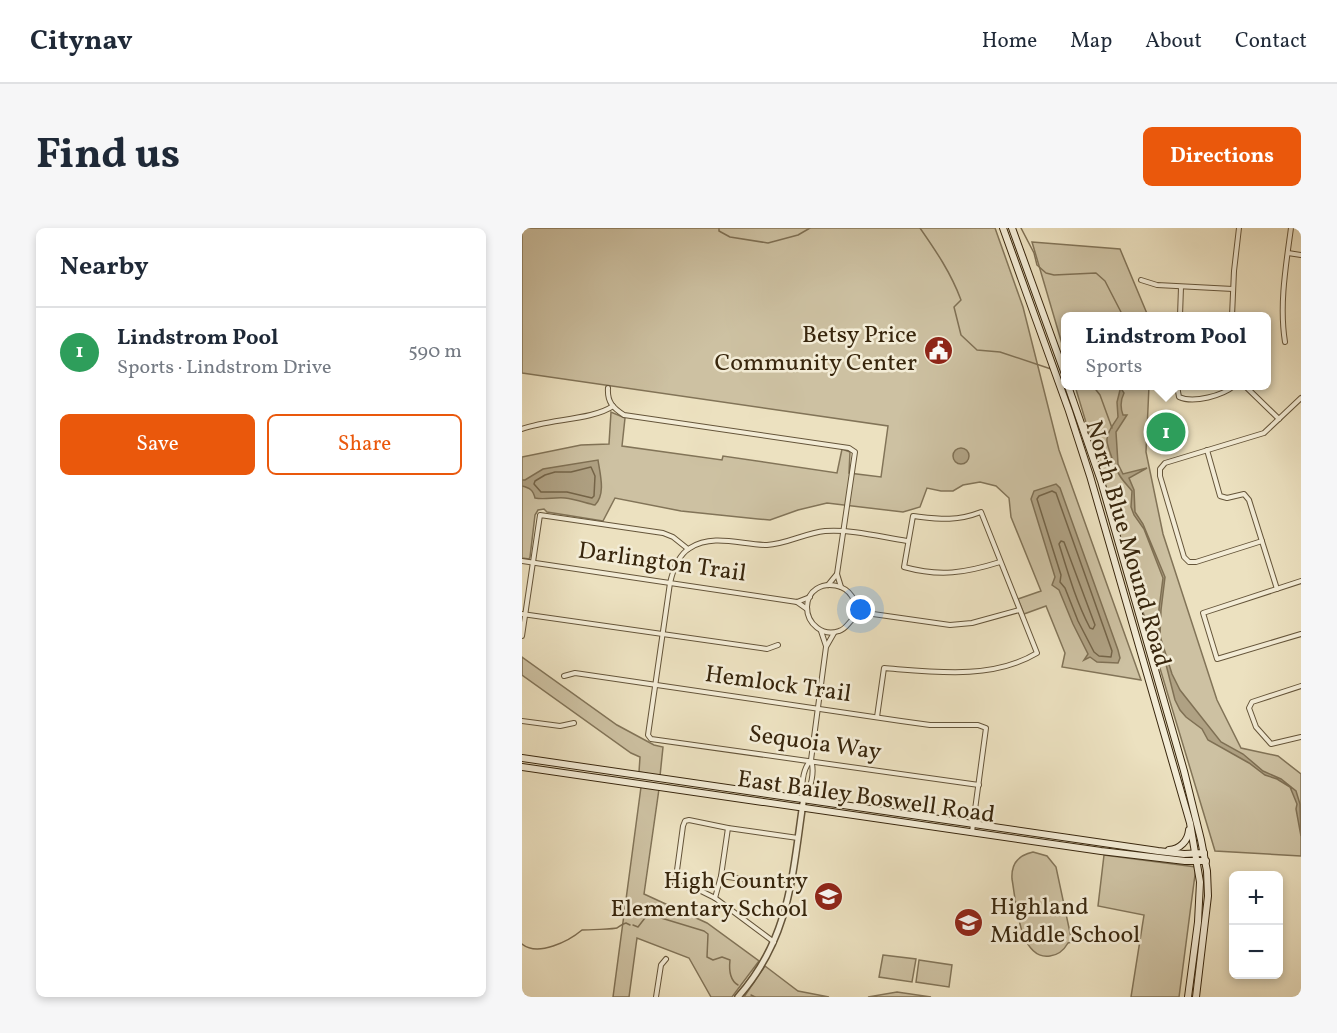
<!DOCTYPE html>
<html lang="en">
<head>
<meta charset="utf-8">
<style>
	body { margin:0; font-family:Vollkorn,serif; background:#f6f6f7; color:#1f2937 }
	.controls { position:absolute; right:18px; bottom:18px; display:grid; overflow:hidden; border-radius:9px; box-shadow:0 3px 9px #0003 }
	.controls button { width:54px; height:54px; display:grid; place-items:center; padding:0; border:0; border-bottom:2px solid #e0e1e3; background:#fff; color:#1f2937; font:30px sans-serif }
	.you { position:absolute; left:339px; top:382px; width:21px; height:21px; margin:-15px; border:4px solid #fff; border-radius:50%; background:#1a73e8; box-shadow:0 0 0 9px #1a73e833 }
	.badge { display:grid; place-items:center; width:39px; height:39px; border-radius:50%; background:#ea580c; color:#fff; font-size:20px; font-weight:700 }
	.pin { position:absolute; translate:-50% -50%; border:3px solid #fff; box-shadow:0 2px 6px #0006 }
	.popup { position:absolute; left:539px; top:84px; width:210px; height:78px; box-sizing:border-box; display:grid; place-content:center; border-radius:9px; background:#fff; filter:drop-shadow(0 2px 4px #0005); font-size:20px; white-space:nowrap; color:#747a83 }
	.popup b { font-size:22px; color:#1f2937 }
	.popup::after { content:''; position:absolute; left:50%; top:100%; margin-left:-12px; border:12px solid transparent; border-top-color:#fff }
	.list { margin:0; padding:0; list-style:none }
	h2 { display:flex; justify-content:space-between; align-items:center; height:78px; margin:0; padding:0 24px; font-size:26px }
	h2 small { font-size:20px; font-weight:400; color:#747a83 }
	.list li { display:grid; grid-template-columns:39px 1fr auto; gap:18px; align-items:center; box-sizing:border-box; height:90px; padding:0 24px; border-top:2px solid #e0e1e3 }
	.list b { display:block; font-size:22px; white-space:nowrap }
	.list p { margin:0; font-size:20px; white-space:nowrap; color:#747a83 }
	.list em { font-size:20px; font-style:normal; color:#747a83 }
	.actions { display:flex; gap:12px; padding:18px 24px }
	.actions a { flex:1; padding:14px 0; border:2px solid #ea580c; border-radius:9px; text-align:center; font-size:21px; color:#ea580c }
	.actions .main { background:#ea580c; color:#fff }
	.map { position:relative; flex:none; width:779px; height:769px; overflow:hidden; border-radius:9px }
	header { display:flex; align-items:center; gap:36px; box-sizing:border-box; height:84px; padding:0 30px; background:#fff; border-bottom:2px solid #e0e1e3 }
	header strong { font-size:28px }
	nav { display:flex; gap:33px; margin-inline-start:auto; font-size:21px }
	.intro { display:flex; align-items:center; justify-content:space-between; box-sizing:border-box; height:144px; padding:0 36px }
	h1 { margin:0; font-size:42px }
	.button { padding:15px 27px; border-radius:9px; background:#ea580c; color:#fff; font-size:21px; font-weight:700 }
	main { display:flex; gap:36px; padding:0 36px }
	aside { flex:1; background:#fff; border-radius:9px; box-shadow:0 3px 9px #0003 }
	.map>svg:first-child { display:block }
</style>
</head>
<body>
<header>
<strong>Citynav</strong>
<nav><a>Home</a><a>Map</a><a>About</a><a>Contact</a></nav>
</header>
<div class="intro"><h1>Find us</h1><a class="button">Directions</a></div>
<main>
<aside>
<h2>Nearby<small></small></h2>
<ul class="list">
<li><span class="badge" style="background:#2e9e5b">1</span><div><b>Lindstrom Pool</b><p>Sports · Lindstrom Drive</p></div><em>590 m</em></li>
</ul>
<div class="actions"><a class="main">Save</a><a>Share</a></div>
</aside>
<div class="map">
<svg width="779" height="769" viewBox="0 0 779 769">
	<rect width="100%" height="100%" fill="#ece1c0"/>
	<filter id="stains"><feTurbulence type="fractalNoise" baseFrequency=".00333" numOctaves="4"/><feColorMatrix values="0 0 0 0 .2 0 0 0 0 .09 0 0 0 0 .02 0 0 0 .5 -.17"/></filter>
	<radialGradient id="worn" r=".72"><stop offset=".6" stop-color="#630" stop-opacity="0"/><stop offset="1" stop-color="#630" stop-opacity=".3"/></radialGradient>
	<g fill="#cdc1a2" stroke="#827458" stroke-width="1.5">
		<path d="M0,0H473L501,79L537,222L619,452L540,439L543,425L524,378L502,386L496,371L519,363L489,289L487,270L474,258L458,254L441,257L431,263H419L405,260L398,279L381,284L305,275L276,282L248,292L236,291L159,283L93,270L81,293L25,284L22,281L16,282L13,287L8,329L7,331L0,330V229L59,217L87,216L89,184L103,190L100,218L200,232L201,228L315,245L320,221L328,224L327,245L359,249L366,198L0,145Z"/>
		<path d="M510,14L598,21L626,88H544L543,126Z"/>
		<path d="M553,158H627L624,224L641,306L695,472L719,520L756,528L779,546V628L693,623Z"/>
		<path d="M0,429L95,497L132,517L141,519L138,548L117,544L118,529L109,525L0,447Z"/>
		<path d="M119,559L137,561L122,666L185,695L237,733L210,769H189L167,730L115,710L107,769H91Z"/>
		<path d="M511,624L525,628L534,639L550,714L546,715C542,722 536,727 528,728C497,733 494,673 490,651C489,636 497,627 511,624Z"/>
		<path d="M582,627L674,639L657,769H609L622,687L576,678Z"/>
		<path d="M361,727L394,731L390,754L357,749Z"/>
		<path d="M397,732L430,737L427,759L394,754Z"/>
		<path d="M243,738L276,763L307,769H222Z"/>
		<path d="M375,764L409,769H346Z"/>
	</g>
	<g fill="#afa183" stroke="#7f7054" stroke-width="1.5">
		<path d="M599,158H602L600,162L602,165C598,173 598,179 601,187H605L594,204L596,236L601,246L625,240L607,250L612,262L613,284L621,296L643,349L639,382L638,408L650,446L658,462L699,514L721,526L741,543L759,551L774,563L778,576L779,608L774,581L775,576L768,559L755,551L743,547L727,535L686,512L680,501L664,489L658,482L653,472L637,409V381L641,350L622,301L612,287L609,279L610,263C606,258 601,253 598,248C594,242 584,216 585,211C586,202 592,196 596,189L595,174Z"/>
		<path d="M650,193L653,204L646,206L648,213L636,215L633,210L634,203L643,198V195Z"/>
		<circle cx="439" cy="228" r="8"/>
		<path d="M76,232C78,246 84,266 73,277C64,275 53,271 43,270C33,269 22,272 13,270C11,262 8,260 0,258V252H3L21,241Z"/>
		<path d="M534,256L538,260L596,422L598,430L596,435L575,434L568,429L562,432L566,426L551,396L537,362L530,357L533,349L509,271L512,263Z"/>
	</g>
	<g fill="none" stroke-linecap="round" stroke-linejoin="round">
		<g stroke="#746448" stroke-width="1.5">
			<path d="M69,239L73,248L72,268L70,270L45,264H19L12,256L13,253L23,247L33,244H49Z"/>
			<path d="M530,263L534,265L590,423L589,429L577,428L572,424L556,393L543,360L538,354L539,347L515,271L517,268Z"/>
			<path d="M539,313L542,314L573,397L571,401L568,400C554,373 546,345 537,316Z"/>
		</g>
		<g stroke="#7f7054" stroke-width="1.5">
			<path d="M197,0V3L208,9L246,15L276,7L288,0"/>
			<path d="M398,0C414,23 429,45 439,72L432,79L439,107L455,122L478,124L529,141"/>
			<path d="M499,0L512,25L515,37L524,45L532,47L574,45L583,53L601,88"/>
			<path d="M571,158L578,167L590,200"/>
			<path d="M111,697L116,699L126,686L182,703L186,706L185,729L191,732L200,729L208,732C207,741 207,752 216,757"/>
			<path d="M0,716C16,729 47,713 60,702C63,702 93,701 95,700C98,698 100,696 104,695L108,697"/>
			<path d="M229,767L233,769"/>
		</g>
		<defs>
			<g id="minor">
				<path d="M766,25L779,27"/>
				<path d="M619,52L635,57L711,61"/>
				<path d="M658,88L659,59"/>
				<path d="M710,88L712,43L717,0"/>
				<path d="M763,114C757,77 764,37 769,0"/>
				<path d="M655,158L657,169C672,176 701,167 712,158"/>
				<path d="M723,158L757,191"/>
				<path d="M86,160C85,174 91,180 102,187L327,220L333,224L315,346L306,357"/>
				<path d="M0,201C26,191 71,192 91,178"/>
				<path d="M685,222L698,268L705,270L722,266L727,272L755,361"/>
				<path d="M385,313C359,309 330,301 303,303C283,305 265,316 245,317C220,317 191,305 168,320C156,327 151,342 148,355L126,507L129,511L457,557"/>
				<path d="M740,313L674,334H667L662,329L638,248V241L643,235L742,205L779,170"/>
				<path d="M0,333L275,374L288,369"/>
				<path d="M315,346L319,359"/>
				<path d="M779,353L681,385L695,431L779,406"/>
				<path d="M275,374L285,381"/>
				<path d="M333,376L344,385L428,397L450,395L497,382"/>
				<path d="M0,386L245,421L256,417"/>
				<path d="M331,391C345,353 286,344 285,379C285,396 301,409 317,403C324,401 326,395 331,391C334,388 340,387 344,385"/>
				<path d="M299,403L304,418"/>
				<path d="M0,408L18,287L141,305L151,309L166,321"/>
				<path d="M42,448L53,445L379,493L408,497H456L464,500L450,604"/>
				<path d="M779,458L730,474L727,480L734,499L749,516L779,509"/>
				<path d="M355,489L362,440C412,444 470,452 515,425L459,284C433,294 417,291 391,288L382,339C418,349 443,345 478,334"/>
				<path d="M0,493L38,498L52,495"/>
				<path d="M282,570C289,561 293,544 289,532L304,419L312,405"/>
				<path d="M282,571C279,559 280,543 288,533"/>
				<path d="M199,648L269,658"/>
				<path d="M193,670L199,648L206,600"/>
				<path d="M252,714L193,670L175,661L153,657L161,598L163,593L167,592L206,600L276,610"/>
				<path d="M134,769L139,737L144,731"/>
			</g>
			<path id="tertiary" d="M216,769C268,710 270,649 281,575"/>
			<g id="secondary">
				<path d="M481,0L547,183L568,248L668,595L678,654L676,694L666,769"/>
				<path d="M490,0L544,149"/>
				<path d="M546,158L579,253L662,543L679,612L685,643L686,668L674,769"/>
				<path d="M0,530L636,623L662,626L682,625"/>
				<path d="M0,539L579,623L663,633H684"/>
				<path d="M647,622C658,621 666,613 667,602"/>
			</g>
		</defs>
		<use href="#minor" stroke="#65553a" stroke-width="6"/>
		<use href="#tertiary" stroke="#65553a" stroke-width="8"/>
		<use href="#secondary" stroke="#38260d" stroke-width="8"/>
		<use href="#minor" stroke="#f3ecd6" stroke-width="4"/>
		<use href="#tertiary" stroke="#f3ecd6" stroke-width="5"/>
		<use href="#secondary" stroke="#f3ecd6" stroke-width="6"/>
	</g>
	<defs>
		<symbol id="civic-disc" viewBox="-11 -11 22 22"><circle r="9.5" fill="#8f2418" stroke="#f3ecd6"/><path d="M-.6-6.5H3V-4.5H.6V-3L4-1V1h2V6H-6V1h2V-1L-.6-3ZM-1.2 2.5V6h2.4V2.5Z" fill="#fff"/></symbol>
		<symbol id="school-disc" viewBox="-11 -11 22 22"><circle r="9.5" fill="#8f2418" stroke="#f3ecd6"/><path d="M0-5L7-2L0 1L-7-2ZM-4 1L0 2.5L4 1V4Q0 6-4 4Z" fill="#fff"/></symbol>
	</defs>
	<g fill-rule="evenodd">
		<use href="#civic-disc" x="400" y="106" width="33" height="33"/>
		<use href="#school-disc" x="290" y="652" width="33" height="33"/>
		<use href="#school-disc" x="430" y="678" width="33" height="33"/>
	</g>
	<g text-anchor="middle" dominant-baseline="central" stroke-width="5" stroke-linejoin="round" paint-order="stroke">
		<g font-size="24" fill="#38260d" stroke="#f3ecd6" text-anchor="end">
			<text x="395" y="108">Betsy Price<tspan x="395" dy="28">Community Center</tspan></text>
			<text x="286" y="654">High Country<tspan x="286" dy="28">Elementary School</tspan></text>
			<text x="468" y="680" text-anchor="start">Highland<tspan x="468" dy="28">Middle School</tspan></text>
		</g>
		<g font-size="24" fill="#38260d" stroke="#f3ecd6">
			<text transform="translate(605 316) rotate(74)">North Blue Mound Road</text>
			<text transform="translate(140 335) rotate(8)">Darlington Trail</text>
			<text transform="translate(256 457) rotate(8)">Hemlock Trail</text>
			<text transform="translate(293 516) rotate(8)">Sequoia Way</text>
			<text transform="translate(344 570) rotate(8)">East Bailey Boswell Road</text>
		</g>
	</g>
	<rect width="100%" height="100%" filter="url(#stains)"/>
	<rect width="100%" height="100%" fill="url(#worn)"/>
</svg>
<div class="controls">
<button>+</button>
<button>−</button>
</div>
<div class="you"></div>
<div class="pin badge" style="left:644px;top:204px;background:#2e9e5b">1</div>
<div class="popup"><b>Lindstrom Pool</b>Sports</div>
</div>
</main>
</body>
</html>
